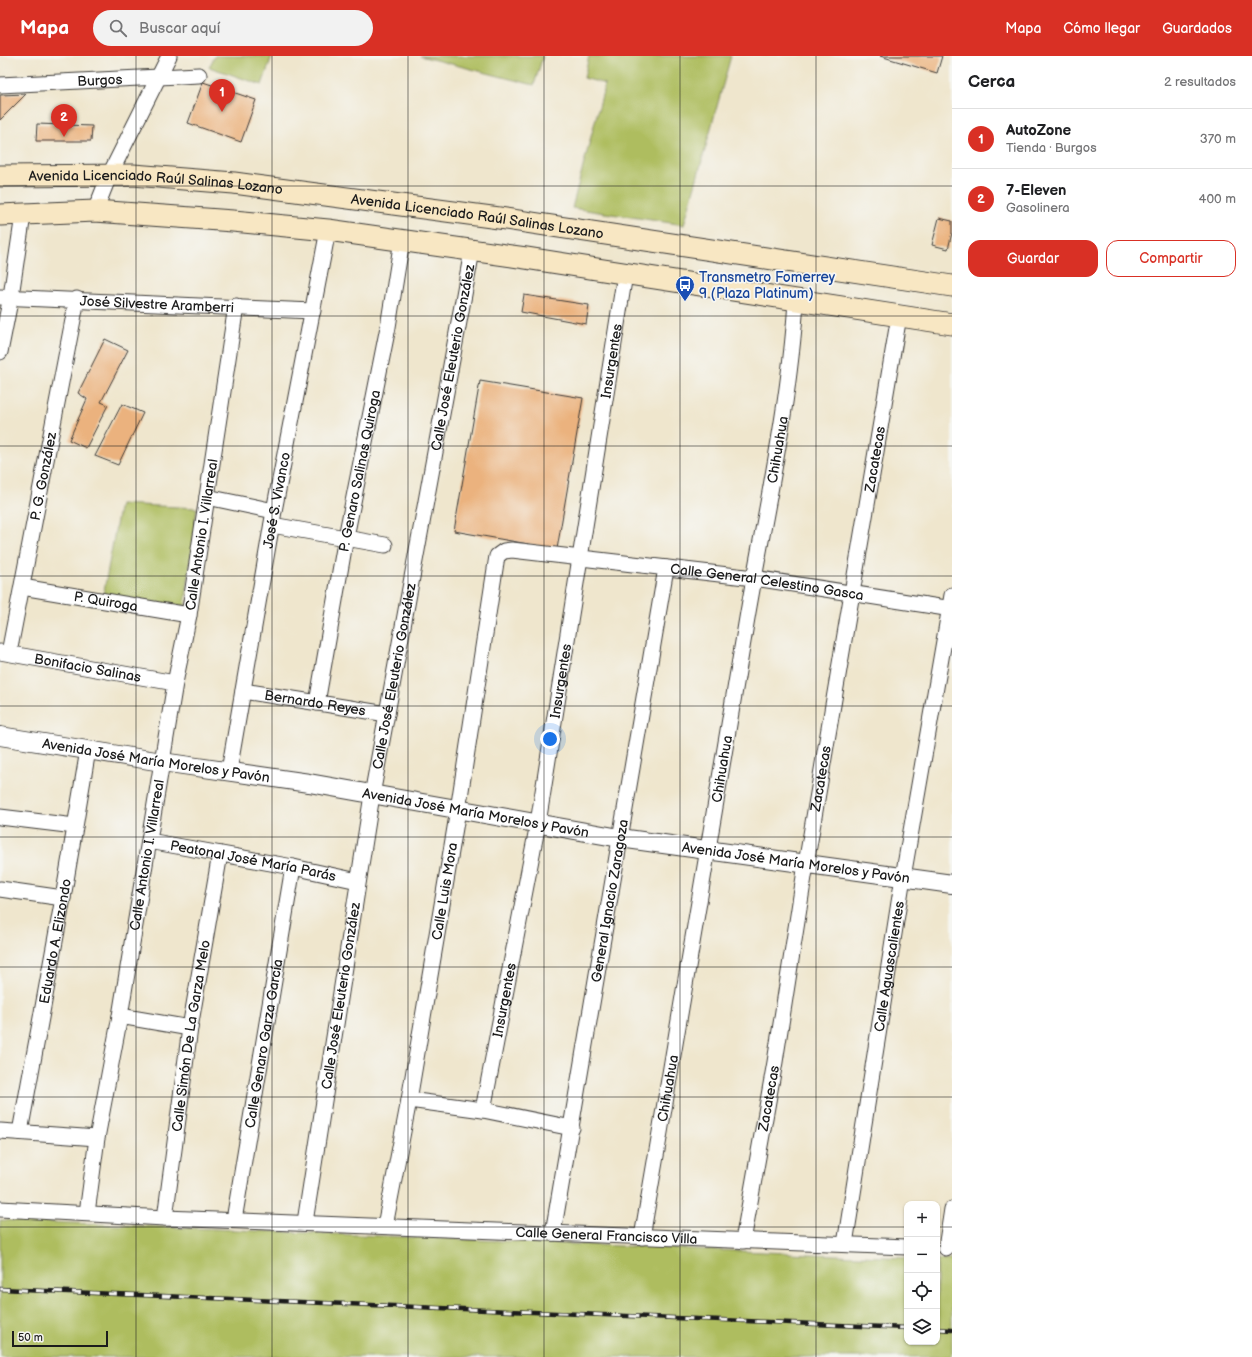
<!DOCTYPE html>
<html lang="es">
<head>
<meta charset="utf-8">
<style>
	body { margin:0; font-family:"Balsamiq Sans",sans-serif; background:#f2f2f2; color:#202124 }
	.controls { position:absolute; right:12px; bottom:12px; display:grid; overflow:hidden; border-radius:8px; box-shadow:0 1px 3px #0004 }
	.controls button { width:36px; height:36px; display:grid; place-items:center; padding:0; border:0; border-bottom:1px solid #e0e0e0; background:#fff; color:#202124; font:20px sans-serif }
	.scale { position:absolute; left:12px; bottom:10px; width:96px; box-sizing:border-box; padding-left:4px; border:2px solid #1c1c1c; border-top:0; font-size:11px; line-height:14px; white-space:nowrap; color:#1c1c1c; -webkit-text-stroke:3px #f6f6f2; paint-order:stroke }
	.you { position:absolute; left:550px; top:683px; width:14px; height:14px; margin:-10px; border:3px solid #fff; border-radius:50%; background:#1a73e8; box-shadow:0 0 0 6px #1a73e833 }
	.badge { display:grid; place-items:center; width:26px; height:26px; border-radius:50%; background:#d93025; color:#fff; font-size:13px; font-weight:700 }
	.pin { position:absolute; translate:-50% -33px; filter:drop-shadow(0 1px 2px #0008) }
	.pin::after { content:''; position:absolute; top:21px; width:14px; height:12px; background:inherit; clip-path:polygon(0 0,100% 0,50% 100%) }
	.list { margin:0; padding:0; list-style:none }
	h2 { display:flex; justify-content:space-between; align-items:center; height:52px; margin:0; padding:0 16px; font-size:17px }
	h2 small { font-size:13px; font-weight:400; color:#757577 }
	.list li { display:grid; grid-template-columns:26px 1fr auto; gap:12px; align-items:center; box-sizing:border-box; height:60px; padding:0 16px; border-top:1px solid #e0e0e0 }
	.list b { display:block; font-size:15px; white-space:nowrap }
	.list p { margin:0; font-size:13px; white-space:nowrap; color:#757577 }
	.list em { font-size:13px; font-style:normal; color:#757577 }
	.actions { display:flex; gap:8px; padding:12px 16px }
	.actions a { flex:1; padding:9px 0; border:1px solid #d93025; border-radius:12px; text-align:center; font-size:14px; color:#d93025 }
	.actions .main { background:#d93025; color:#fff }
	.icon { flex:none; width:22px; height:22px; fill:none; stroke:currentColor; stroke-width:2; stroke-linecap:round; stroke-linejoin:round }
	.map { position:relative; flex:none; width:952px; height:1301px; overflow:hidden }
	header { display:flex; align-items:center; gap:24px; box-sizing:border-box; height:56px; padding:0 20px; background:#d93025; color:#fff }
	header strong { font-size:19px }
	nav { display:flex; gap:22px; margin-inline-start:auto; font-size:14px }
	.search { width:280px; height:36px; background:#f2f2f2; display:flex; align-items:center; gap:10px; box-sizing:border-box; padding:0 14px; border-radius:22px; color:#757577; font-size:15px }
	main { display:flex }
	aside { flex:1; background:#fff }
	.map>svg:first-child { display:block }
</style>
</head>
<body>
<header>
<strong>Mapa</strong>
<div class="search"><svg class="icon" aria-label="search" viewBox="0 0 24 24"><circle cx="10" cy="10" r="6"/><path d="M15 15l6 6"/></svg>Buscar aquí</div>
<nav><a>Mapa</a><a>Cómo llegar</a><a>Guardados</a></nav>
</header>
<main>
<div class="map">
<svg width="952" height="1301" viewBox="0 0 952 1301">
	<rect width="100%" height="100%" fill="#f6f6f2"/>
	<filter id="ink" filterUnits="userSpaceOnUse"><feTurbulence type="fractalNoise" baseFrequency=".025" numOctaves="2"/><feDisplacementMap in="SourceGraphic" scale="8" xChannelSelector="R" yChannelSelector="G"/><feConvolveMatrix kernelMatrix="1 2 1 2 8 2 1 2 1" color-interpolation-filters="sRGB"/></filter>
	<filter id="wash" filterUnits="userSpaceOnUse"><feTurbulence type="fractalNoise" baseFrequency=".012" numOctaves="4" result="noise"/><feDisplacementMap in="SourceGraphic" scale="16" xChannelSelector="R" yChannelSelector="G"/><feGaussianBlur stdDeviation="0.9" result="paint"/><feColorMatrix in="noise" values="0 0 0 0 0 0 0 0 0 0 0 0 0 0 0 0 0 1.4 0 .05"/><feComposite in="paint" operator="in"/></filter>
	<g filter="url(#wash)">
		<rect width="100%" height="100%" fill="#efe6cd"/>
		<g fill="#aebd5f" stroke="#656c3e">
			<path d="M215,0H272L262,29L209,11Z"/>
			<path d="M420,0H543L534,29Z"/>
			<path d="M589,0H731L684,169L572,152L605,28L584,22Z"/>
			<path d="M120,448L197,452L185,550L103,540Z"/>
			<path d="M0,1164L907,1202V1286H937V1204H952V1301H0Z"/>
		</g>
		<g id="blocks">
			<g fill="#ebb27e">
				<path d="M880,0H942L937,17Z"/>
				<path d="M203,26L256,44L241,86L188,67Z"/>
				<path d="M26,38L0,64V39Z"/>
				<path d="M37,68L92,70L91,85H36Z"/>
				<path d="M939,162L952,165V177L948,193L932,189Z"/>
				<path d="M524,239L589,249L586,268L521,256Z"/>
				<path d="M105,283L128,294L101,346L108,349L86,392L69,384L87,343L78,337Z"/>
				<path d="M480,325L583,342L557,493L454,475Z"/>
				<path d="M122,348L143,357L118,409L95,400Z"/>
			</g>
		</g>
	</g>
	<g filter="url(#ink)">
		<use href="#blocks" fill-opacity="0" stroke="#3c3a37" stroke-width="1"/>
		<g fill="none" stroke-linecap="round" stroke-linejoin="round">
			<defs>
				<g id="minor">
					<path id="s1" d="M0,29L199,19"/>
					<path d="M95,155L109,120L169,0"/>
					<path id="s2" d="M0,241L313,255"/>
					<path d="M0,296L11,240L23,159"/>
					<path d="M207,441L274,455"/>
					<path d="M272,469L385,489"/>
					<path id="s3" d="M22,531L189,559"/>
					<path id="s4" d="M0,596L175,627"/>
					<path id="s5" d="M9,597L77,243"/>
					<path id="s6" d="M243,635L387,658"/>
					<path id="s7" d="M317,647L346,481L388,271L402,184"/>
					<path id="s8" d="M229,715L274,455L328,174"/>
					<path d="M0,761L75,770"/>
					<path id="s9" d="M149,785L293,811L358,825"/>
					<path d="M0,833L63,842"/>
					<path d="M120,960L190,972"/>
					<path d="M409,1044L483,1054L572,1072"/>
					<path id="s10" d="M483,1054L538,767L625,218"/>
					<path d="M0,1075L97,1082"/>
					<path id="s11" d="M20,1076L63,842L88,694"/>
					<path id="s12" d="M0,1153L165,1162L907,1191"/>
					<path id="s13" d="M87,1157L97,1082L120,960L175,627L189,559L236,250"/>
					<path id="s14" d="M165,1162L190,972L220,798"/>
					<path id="s15" d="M234,1164L293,811"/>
					<path id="s16" d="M305,1166L372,739L472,195"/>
					<path id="s17" d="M385,1170L409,1044L458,754L497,500L504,495L512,494L754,522L952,553"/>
					<path id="s18" d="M553,1177L666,512"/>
					<path id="s19" d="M642,1181C677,979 711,777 745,574C763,465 789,356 796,245"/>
					<path id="s20" d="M743,1185L775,1006L806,808L899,260"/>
					<path id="s21" d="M845,1188L903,821L952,539"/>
					<path d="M946,1192L952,1153"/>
				</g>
				<g id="tertiary">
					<path id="s22" d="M0,680L162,706L309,727L620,782L952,828"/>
				</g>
				<g id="secondary">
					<path id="s23" d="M0,120L133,119L234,127L499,162L952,230"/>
					<path d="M0,159L95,155L233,165L328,174L526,202L952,268"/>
				</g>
			</defs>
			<use href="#minor" stroke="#3c3a37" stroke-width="17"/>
			<use href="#tertiary" stroke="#3c3a37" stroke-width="20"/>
			<use href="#secondary" stroke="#3c3a37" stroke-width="23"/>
			<use href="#minor" stroke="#fff" stroke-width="15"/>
			<use href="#tertiary" stroke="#fff" stroke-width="18"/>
			<use href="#secondary" stroke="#f8e7c3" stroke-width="21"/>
			<defs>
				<g id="rail">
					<path d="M0,1233L907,1272"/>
					<path d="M937,1273L952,1274"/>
				</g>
			</defs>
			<use href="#rail" stroke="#1c1c1c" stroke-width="4.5"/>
			<use href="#rail" stroke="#f6f6f2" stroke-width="3" stroke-dasharray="9" stroke-linecap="butt"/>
		</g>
	</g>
	<path fill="none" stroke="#1c1c1c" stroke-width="1" stroke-opacity="0.55" d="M136,0V1301M272,0V1301M408,0V1301M544,0V1301M680,0V1301M816,0V1301M0,130H952M0,260H952M0,390H952M0,520H952M0,650H952M0,781H952M0,911H952M0,1041H952M0,1171H907M937,1171H952"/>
	<defs>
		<symbol id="bus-pin" viewBox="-11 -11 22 30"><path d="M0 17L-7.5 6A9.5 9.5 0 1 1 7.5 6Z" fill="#1a4fb4" stroke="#f6f6f2"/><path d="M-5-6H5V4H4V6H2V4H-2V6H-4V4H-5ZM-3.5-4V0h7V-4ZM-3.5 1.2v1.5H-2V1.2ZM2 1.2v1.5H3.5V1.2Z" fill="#fff"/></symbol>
	</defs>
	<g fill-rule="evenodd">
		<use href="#bus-pin" x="674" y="218" width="22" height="30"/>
	</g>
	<g text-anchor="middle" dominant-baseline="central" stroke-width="3.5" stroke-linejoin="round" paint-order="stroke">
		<g font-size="14" fill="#1c1c1c" stroke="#f6f6f2">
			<text stroke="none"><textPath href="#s1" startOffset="100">Burgos</textPath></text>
			<text stroke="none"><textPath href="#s23" startOffset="156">Avenida Licenciado Raúl Salinas Lozano</textPath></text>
			<text stroke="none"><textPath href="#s23" startOffset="480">Avenida Licenciado Raúl Salinas Lozano</textPath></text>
			<text stroke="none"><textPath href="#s2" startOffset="157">José Silvestre Aramberri</textPath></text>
			<text stroke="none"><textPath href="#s16" startOffset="877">Calle José Eleuterio González</textPath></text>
			<text stroke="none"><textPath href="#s10" startOffset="760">Insurgentes</textPath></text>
			<text stroke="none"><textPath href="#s19" startOffset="799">Chihuahua</textPath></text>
			<text stroke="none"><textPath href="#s20" startOffset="793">Zacatecas</textPath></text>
			<text stroke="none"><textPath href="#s7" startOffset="236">P. Genaro Salinas Quiroga</textPath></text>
			<text stroke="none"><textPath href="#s5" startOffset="180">P. G. González</textPath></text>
			<text stroke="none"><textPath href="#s8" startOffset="275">José S. Vivanco</textPath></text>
			<text stroke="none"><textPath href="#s13" startOffset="688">Calle Antonio I. Villarreal</textPath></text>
			<text stroke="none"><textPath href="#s17" startOffset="953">Calle General Celestino Gasca</textPath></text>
			<text stroke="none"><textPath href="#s3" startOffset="85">P. Quiroga</textPath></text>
			<text stroke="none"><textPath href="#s4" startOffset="89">Bonifacio Salinas</textPath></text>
			<text stroke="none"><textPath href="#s16" startOffset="553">Calle José Eleuterio González</textPath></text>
			<text stroke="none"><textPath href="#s10" startOffset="436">Insurgentes</textPath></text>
			<text stroke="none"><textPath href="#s6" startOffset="73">Bernardo Reyes</textPath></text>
			<text stroke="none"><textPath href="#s22" startOffset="158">Avenida José María Morelos y Pavón</textPath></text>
			<text stroke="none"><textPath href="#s19" startOffset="475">Chihuahua</textPath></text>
			<text stroke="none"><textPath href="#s20" startOffset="469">Zacatecas</textPath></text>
			<text stroke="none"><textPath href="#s22" startOffset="482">Avenida José María Morelos y Pavón</textPath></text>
			<text stroke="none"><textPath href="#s13" startOffset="363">Calle Antonio I. Villarreal</textPath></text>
			<text stroke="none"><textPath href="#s9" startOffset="106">Peatonal José María Parás</textPath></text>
			<text stroke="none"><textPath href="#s22" startOffset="806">Avenida José María Morelos y Pavón</textPath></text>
			<text stroke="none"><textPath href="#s17" startOffset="340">Calle Luis Mora</textPath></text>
			<text stroke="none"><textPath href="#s18" startOffset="337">General Ignacio Zaragoza</textPath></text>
			<text stroke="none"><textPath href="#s11" startOffset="194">Eduardo A. Elizondo</textPath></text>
			<text stroke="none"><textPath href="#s21" startOffset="281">Calle Aguascalientes</textPath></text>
			<text stroke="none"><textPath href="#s16" startOffset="229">Calle José Eleuterio González</textPath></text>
			<text stroke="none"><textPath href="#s10" startOffset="112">Insurgentes</textPath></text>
			<text stroke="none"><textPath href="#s14" startOffset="184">Calle Simón De La Garza Melo</textPath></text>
			<text stroke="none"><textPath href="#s15" startOffset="179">Calle Genaro Garza García</textPath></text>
			<text stroke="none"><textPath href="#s19" startOffset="151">Chihuahua</textPath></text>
			<text stroke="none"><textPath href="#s20" startOffset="145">Zacatecas</textPath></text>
			<text stroke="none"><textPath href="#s12" startOffset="607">Calle General Francisco Villa</textPath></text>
		</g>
		<g font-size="14" fill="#164399" stroke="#f6f6f2" text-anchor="start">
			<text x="699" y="221">Transmetro Fomerrey<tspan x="699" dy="16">9 (Plaza Platinum)</tspan></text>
		</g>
	</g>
</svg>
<div class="controls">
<button>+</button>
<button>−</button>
<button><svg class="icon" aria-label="locate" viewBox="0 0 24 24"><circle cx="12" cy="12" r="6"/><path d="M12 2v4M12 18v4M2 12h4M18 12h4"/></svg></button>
<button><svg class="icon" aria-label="layers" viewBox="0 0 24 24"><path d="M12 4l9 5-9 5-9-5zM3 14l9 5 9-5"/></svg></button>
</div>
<div class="scale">50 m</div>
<div class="you"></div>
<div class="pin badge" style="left:222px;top:56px">1</div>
<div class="pin badge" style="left:64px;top:81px">2</div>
</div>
<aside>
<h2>Cerca<small>2 resultados</small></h2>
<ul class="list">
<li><span class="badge">1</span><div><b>AutoZone</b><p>Tienda · Burgos</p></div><em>370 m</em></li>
<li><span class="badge">2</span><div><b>7-Eleven</b><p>Gasolinera</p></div><em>400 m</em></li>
</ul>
<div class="actions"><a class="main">Guardar</a><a>Compartir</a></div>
</aside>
</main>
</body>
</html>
